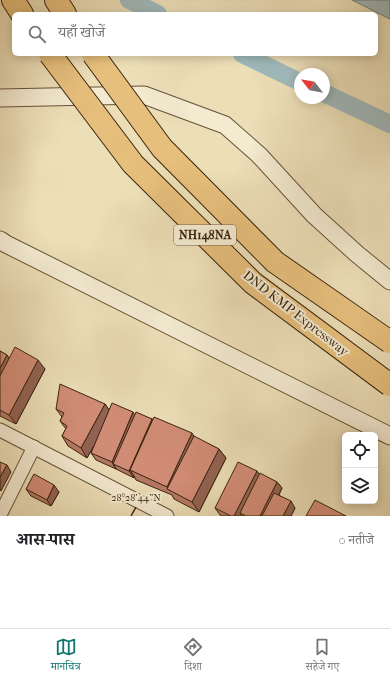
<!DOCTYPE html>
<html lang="hi">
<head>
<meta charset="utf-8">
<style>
	body { margin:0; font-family:"IM FELL French Canon","Noto Serif Devanagari",serif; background:#f6f6f6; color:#202124 }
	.controls { position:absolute; right:12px; bottom:12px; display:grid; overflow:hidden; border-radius:6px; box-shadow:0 2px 10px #0003 }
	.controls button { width:36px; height:36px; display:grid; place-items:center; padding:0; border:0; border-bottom:1px solid #e0e0e0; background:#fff; color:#202124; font:20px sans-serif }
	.compass { position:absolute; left:294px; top:68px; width:36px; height:36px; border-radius:50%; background:#fff; box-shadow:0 2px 10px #0003; rotate:301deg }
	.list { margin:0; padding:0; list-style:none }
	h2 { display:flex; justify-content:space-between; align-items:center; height:52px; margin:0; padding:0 16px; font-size:17px }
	h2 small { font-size:13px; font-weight:400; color:#757577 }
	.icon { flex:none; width:22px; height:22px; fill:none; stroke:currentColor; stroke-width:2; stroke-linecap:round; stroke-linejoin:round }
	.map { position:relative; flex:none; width:390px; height:516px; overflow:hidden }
	.search { position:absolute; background:#fff; box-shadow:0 2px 10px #0003; left:12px; right:12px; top:12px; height:44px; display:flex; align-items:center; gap:10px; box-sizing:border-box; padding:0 14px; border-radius:6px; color:#757577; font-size:15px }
	.sheet { height:112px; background:#fff }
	nav { display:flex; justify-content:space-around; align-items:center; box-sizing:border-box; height:56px; border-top:1px solid #e0e0e0; background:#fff; font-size:11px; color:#757577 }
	nav a { display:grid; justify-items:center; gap:2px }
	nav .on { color:#0f766e }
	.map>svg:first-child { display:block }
</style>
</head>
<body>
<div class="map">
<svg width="390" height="516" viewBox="0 0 390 516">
	<rect width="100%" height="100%" fill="#ecdeb7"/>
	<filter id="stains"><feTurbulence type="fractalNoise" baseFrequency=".005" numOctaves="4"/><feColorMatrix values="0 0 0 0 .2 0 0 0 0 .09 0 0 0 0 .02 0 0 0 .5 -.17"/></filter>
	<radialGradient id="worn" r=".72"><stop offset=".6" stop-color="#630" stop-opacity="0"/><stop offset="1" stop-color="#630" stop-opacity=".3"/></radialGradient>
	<path fill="#9fb9bb" stroke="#777d76" d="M352,0H390V19Z"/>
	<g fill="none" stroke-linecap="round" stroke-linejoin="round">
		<g stroke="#9fb9bb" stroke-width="18">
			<path d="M129,0L158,14"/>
			<path d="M242,54L300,82"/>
			<path d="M324,93L390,124"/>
		</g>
		<defs>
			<g id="minor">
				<path d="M0,430L167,516"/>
				<path d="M0,515L34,447"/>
			</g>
			<g id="tertiary">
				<path d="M0,98L144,95L225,125L259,155L314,215L357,254L390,281"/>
				<path d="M0,240L6,244L390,436"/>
			</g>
			<g id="trunk">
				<path d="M13,0L22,14"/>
				<path d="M56,0L65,14"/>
			</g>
		</defs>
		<use href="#minor" stroke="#665239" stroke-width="15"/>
		<use href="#tertiary" stroke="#665239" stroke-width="19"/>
		<use href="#trunk" stroke="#3a240f" stroke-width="24"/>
		<use href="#minor" stroke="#f3ead0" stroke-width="13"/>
		<use href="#tertiary" stroke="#f3ead0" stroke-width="17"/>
		<use href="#trunk" stroke="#e6bf7c" stroke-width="22"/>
		<defs>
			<g id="trunk-bridge">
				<path d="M50,54L133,164L253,283L390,385"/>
				<path d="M93,54L162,148L275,262L390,342"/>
			</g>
		</defs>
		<use href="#trunk-bridge" stroke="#3a240f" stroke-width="24" stroke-linecap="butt"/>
		<use href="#trunk-bridge" stroke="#e6bf7c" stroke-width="22"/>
	</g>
	<g fill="#b47865" stroke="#3a240f">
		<path d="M0,351L7,355L9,359L45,369L16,424L0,416Z"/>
		<path d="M105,404L109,410L135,415L152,419L194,437L219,449L226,458L199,512L174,499L172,495L136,480L134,476V478L116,469L96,460L91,453L94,445L87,458L68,446L62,436L66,429L60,421L62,417L56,409Z"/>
		<path d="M257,471L259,475L277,482L282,488L279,495L295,508L291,516H222L220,515L215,508Z"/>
		<path d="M26,489L59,492L51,506L31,496Z"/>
	</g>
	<g fill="#926252" stroke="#3a240f">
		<path d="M7,355L13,364L0,390V368Z"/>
		<path d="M38,360L45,369L16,424L9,415Z"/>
		<path d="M105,404L112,414L87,458L81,448Z"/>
		<path d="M133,412L137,419L113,464L116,469L112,462Z"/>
		<path d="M152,419L130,470L134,476V478L129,471Z"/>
		<path d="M192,433L198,443L170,491L167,487Z"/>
		<path d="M219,449L226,458L199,512L192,502Z"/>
		<path d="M7,465L11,472L1,491L0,490V477Z"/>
		<path d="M257,471L262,478L240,513L242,516H234Z"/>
		<path d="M277,482L282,488L268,516H260Z"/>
		<path d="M54,485L59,492L51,506L47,500Z"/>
		<path d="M291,501L295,508L291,516H283Z"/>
	</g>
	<g fill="#d18c75" stroke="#3a240f">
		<path d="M15,347L38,360L9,415L0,410V376Z"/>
		<path d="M0,351L7,355L0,368Z"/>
		<path d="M60,384L105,404L81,448L62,436L67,426L60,421L64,413L56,409Z"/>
		<path d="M112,403L133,412L112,462L91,453Z"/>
		<path d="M136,412L152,419L129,471L113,464Z"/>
		<path d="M154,417L192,433L167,487L130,470Z"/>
		<path d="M194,436L219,449L192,502L167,489Z"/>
		<path d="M0,462L7,465L0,477Z"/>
		<path d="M238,462L257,471L234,516H231L215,508Z"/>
		<path d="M260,473L277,482L260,516H246L240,513Z"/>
		<path d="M34,474L54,485L47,500L26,489Z"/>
		<path d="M274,493L291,501L283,516H262Z"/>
		<path d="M315,500L346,516H306Z"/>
	</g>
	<path fill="none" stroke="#3a240f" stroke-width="1.5" d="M131,516L136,507"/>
	<g text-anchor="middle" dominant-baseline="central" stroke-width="4" stroke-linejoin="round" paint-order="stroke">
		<rect fill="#f3ead0" stroke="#725f49" stroke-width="1" x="174" y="225" width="62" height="20" rx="3"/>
		<g font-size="12" font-weight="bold" fill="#3a240f">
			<text x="205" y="235">NH148NA</text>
		</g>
		<g font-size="13" fill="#3a240f" stroke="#f3ead0">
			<text transform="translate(296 313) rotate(38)">DND KMP Expressway</text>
		</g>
	</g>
	<g font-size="10" text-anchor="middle" fill="#3a240f" stroke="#f3ead0" stroke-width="4" stroke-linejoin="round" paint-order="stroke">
		<text x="136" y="501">28°28'44"N</text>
	</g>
	<rect width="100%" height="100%" filter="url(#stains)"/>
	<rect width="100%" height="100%" fill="url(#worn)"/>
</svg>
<div class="controls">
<button><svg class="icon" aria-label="locate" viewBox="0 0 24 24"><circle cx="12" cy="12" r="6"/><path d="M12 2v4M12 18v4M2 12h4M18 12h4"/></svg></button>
<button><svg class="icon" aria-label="layers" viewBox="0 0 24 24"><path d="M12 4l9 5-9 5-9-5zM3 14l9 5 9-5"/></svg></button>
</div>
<svg class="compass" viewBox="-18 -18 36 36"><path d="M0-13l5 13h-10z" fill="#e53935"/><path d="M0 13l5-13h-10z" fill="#757577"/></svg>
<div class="search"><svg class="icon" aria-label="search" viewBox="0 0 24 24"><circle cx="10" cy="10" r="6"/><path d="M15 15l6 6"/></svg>यहाँ खोजें</div>
</div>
<section class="sheet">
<h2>आस-पास<small>0 नतीजे</small></h2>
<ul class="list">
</ul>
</section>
<nav>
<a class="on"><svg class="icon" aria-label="map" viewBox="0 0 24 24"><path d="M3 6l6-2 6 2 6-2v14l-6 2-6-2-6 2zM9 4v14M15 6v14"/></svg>मानचित्र</a>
<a><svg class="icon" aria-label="directions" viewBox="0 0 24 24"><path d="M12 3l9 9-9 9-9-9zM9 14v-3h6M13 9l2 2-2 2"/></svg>दिशा</a>
<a><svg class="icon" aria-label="saved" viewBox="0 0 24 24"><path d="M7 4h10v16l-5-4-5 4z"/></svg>सहेजे गए</a>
</nav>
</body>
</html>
